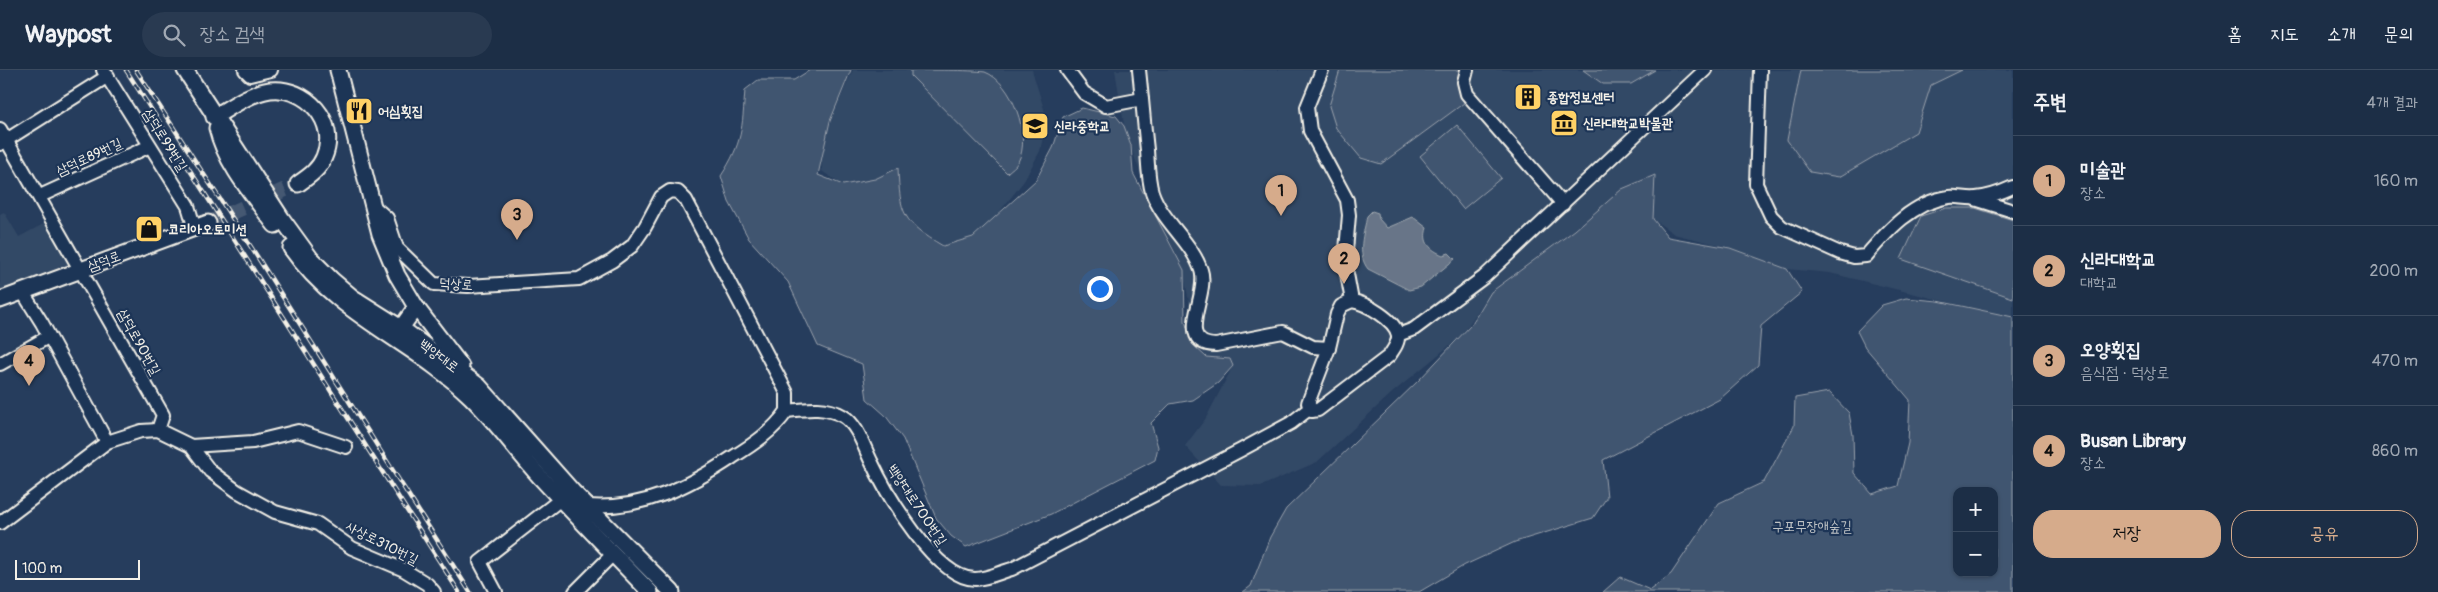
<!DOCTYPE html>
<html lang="ko">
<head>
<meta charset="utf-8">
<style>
	body { margin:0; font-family:Pangolin,"Poor Story",sans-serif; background:#293a51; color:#f1f3f6 }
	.controls { position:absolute; right:15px; bottom:15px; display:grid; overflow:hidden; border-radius:10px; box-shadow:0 1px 4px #0004 }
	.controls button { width:45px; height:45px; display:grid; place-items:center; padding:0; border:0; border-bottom:1px solid #3a4a5f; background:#1c2e46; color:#f1f3f6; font:25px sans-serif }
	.scale { position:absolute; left:15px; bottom:12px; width:125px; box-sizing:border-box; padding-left:5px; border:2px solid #f4f1e8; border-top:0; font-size:14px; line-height:18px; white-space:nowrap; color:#f4f1e8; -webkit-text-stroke:4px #1d3557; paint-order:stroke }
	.you { position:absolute; left:1099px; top:218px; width:18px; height:18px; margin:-12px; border:4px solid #fff; border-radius:50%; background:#1a73e8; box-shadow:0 0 0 8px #1a73e833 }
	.badge { display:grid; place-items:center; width:32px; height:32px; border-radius:50%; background:#d6ab8b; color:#111; font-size:16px; font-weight:700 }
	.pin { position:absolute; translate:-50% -41px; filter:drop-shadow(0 1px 2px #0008) }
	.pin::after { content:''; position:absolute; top:26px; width:18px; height:15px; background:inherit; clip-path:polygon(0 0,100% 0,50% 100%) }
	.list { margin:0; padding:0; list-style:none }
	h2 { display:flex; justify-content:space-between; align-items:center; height:65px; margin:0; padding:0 20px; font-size:21px }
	h2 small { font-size:16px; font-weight:400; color:#a0a8b3 }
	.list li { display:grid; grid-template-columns:32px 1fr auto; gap:15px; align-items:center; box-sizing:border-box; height:90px; padding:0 20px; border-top:1px solid #3a4a5f }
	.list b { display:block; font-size:19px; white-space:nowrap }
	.list p { margin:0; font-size:16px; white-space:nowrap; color:#a0a8b3 }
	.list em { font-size:16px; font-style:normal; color:#a0a8b3 }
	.actions { display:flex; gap:10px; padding:15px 20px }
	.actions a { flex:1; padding:11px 0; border:1px solid #d6ab8b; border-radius:20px; text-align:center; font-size:18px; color:#d6ab8b }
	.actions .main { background:#d6ab8b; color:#111 }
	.icon { flex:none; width:28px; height:28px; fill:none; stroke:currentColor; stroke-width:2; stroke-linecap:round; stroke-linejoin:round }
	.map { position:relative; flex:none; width:2013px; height:522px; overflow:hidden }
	header { display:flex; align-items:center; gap:30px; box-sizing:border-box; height:70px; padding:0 25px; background:#1c2e46; border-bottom:1px solid #3a4a5f }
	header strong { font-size:24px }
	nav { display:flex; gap:28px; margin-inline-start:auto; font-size:18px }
	.search { width:350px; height:45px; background:#293a51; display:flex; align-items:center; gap:12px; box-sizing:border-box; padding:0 18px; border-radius:28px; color:#a0a8b3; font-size:19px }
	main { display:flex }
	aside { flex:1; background:#1c2e46 }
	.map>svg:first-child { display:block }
</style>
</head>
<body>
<header>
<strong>Waypost</strong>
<div class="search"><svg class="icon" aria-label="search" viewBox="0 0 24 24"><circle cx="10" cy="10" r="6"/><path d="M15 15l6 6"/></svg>장소 검색</div>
<nav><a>홈</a><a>지도</a><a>소개</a><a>문의</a></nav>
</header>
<main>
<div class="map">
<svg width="2013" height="522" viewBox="0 0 2013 522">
	<rect width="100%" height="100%" fill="#263d5d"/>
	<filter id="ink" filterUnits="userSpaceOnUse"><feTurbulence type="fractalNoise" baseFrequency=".02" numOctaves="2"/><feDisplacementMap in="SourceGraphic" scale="10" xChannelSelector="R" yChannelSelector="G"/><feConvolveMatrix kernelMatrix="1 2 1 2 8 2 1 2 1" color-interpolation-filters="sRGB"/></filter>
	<g filter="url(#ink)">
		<g fill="#334966">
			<path d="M853,0H1032L1047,49L1040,81L1024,111L993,150L973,167L943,176L916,160L903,142L899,127L898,99L875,109L842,115L822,101L821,82L830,51Z"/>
			<path d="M1115,0H2013V248L1830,203L1787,199L1731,178L1674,164L1653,149L1655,105L1622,119L1575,160L1491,222L1461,266L1392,323L1317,392L1261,416L1221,415L1185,376L1206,348L1233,296L1230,289L1205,287L1192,274L1189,231L1184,206L1176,182L1157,150L1125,60Z"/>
			<path d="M4,142L19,167L49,151L72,193L0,221V144Z"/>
		</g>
		<g fill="#40546f" stroke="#9aa2ac" fill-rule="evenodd">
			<path d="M810,0H851L830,51L818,105L843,115L875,109L898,98C900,144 902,152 943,176L973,167L1036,110L1053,78L1063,47L1082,38L1116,46L1124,56L1131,75L1133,103L1184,200L1185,251L1192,274L1206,287L1230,289L1233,296L1218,313L1193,330L1170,334L1151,353L1158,377L1155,390L1051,444L966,477L951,466L936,448L903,369L885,345L867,329L862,294L818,276L788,212L749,169L729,132L721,106C743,72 742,59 745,20L758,10H794Z"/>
			<path d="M911,0C928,0 970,0 985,2C1012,12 1032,66 1018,92C1016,96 1011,99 1007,103L911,6Z"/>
			<path d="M1340,0H1461L1460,14L1464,33L1381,94L1361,88L1336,58L1329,36Z"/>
			<path d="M1583,0H1655L1631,14H1603Z"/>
			<path d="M1801,0H1962L1931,15L1916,62L1839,107L1810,102L1787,70Z"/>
			<path d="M1457,55L1501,108L1463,139L1420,86Z"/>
			<path d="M1655,105L1653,149L1668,167L1730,178L1787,199L1802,222L1761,256L1758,295L1720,329L1603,390L1607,427L1593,448L1515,472L1465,495L1419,522H1243L1251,516L1270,467L1286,439L1419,310L1471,255L1491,222L1575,160L1622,119Z"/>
			<path d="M1946,138H1975L2013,150V228L1901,189L1921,146Z"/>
			<path d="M1906,228L1938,231L2013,247V522H1603L1620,507L1650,520L1671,504L1719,433L1764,412L1794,356L1795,328L1829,322L1849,343L1853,365L1854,403L1872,424L1898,416L1908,373L1910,330L1865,277L1857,261L1882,235ZM1957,421H1994V503H1957Z"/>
		</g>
		<path fill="#677588" stroke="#9fa7ae" d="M1372,141L1378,143L1379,149L1387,158L1413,147L1427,158C1422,173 1431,180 1443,185L1449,183L1455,189L1421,217L1409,220L1368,199C1356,184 1364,163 1367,146Z"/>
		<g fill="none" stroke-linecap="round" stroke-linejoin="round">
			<path stroke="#455872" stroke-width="15" stroke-dasharray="15 8" stroke-linecap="butt" d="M208,153L298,114"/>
			<defs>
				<g id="minor">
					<path d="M103,0L188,136L195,159"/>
					<path d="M245,0L250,5L271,0"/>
					<path d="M1067,0L1084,23L1106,36L1142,29"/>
					<path d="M1139,0C1142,27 1144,53 1147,80C1148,93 1148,109 1152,122C1162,151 1191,171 1201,200C1210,225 1173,274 1216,275L1283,262L1313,277L1329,278"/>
					<path d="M1322,0L1307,37L1310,61L1347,130L1349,145L1345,193L1352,231"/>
					<path d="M1467,0L1464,12L1467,24L1563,134"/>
					<path d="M1760,0L1756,114L1771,146L1782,157L1840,183L1854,187L1866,186C1888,160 1913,132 1949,127C1958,126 1967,129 1976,128C1988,127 2002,122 2013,117"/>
					<path d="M0,59L163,345L158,360"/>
					<path d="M0,74L108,6"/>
					<path d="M40,126L150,76"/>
					<path d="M1975,129L2013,141"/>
					<path d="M372,135L387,148L397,178L434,214L468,216L579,209L612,191L632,176L645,157L661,127L670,121L678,122L686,130L787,323V341"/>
					<path d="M22,221L42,253L107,372"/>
					<path d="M1352,231C1366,233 1395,250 1398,265C1399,273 1393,280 1389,286L1318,340L1312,341L1308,333L1329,278L1337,244L1341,236Z"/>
					<path d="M1398,265L1414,259L1484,207L1705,0"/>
					<path d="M0,294L48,267"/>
					<path d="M191,376L253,372L298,361L346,377"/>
					<path d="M583,441L588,436C642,440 688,417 733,387C754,374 773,361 787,341C806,339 825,336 843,346C857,354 864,377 871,391C886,423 936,509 975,509C987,509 1001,502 1012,499L1241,380L1291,353L1309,339"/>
					<path d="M0,453L107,372L141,361L158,360L191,376L210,401L237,421L275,442L318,454L352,478L404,500L427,514L434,522"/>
					<path d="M496,522L480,492L561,429"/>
					<path d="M575,522L613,484"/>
				</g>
				<g id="major">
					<path d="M185,0L282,149L311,189L332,210L352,227L401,258L479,316L573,422L672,522"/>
					<path d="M338,0L380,164L397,205L416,237L401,258"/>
					<path d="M214,47C231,37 250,23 270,20C306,16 339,52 324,87C319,100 308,107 298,114"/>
					<path d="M217,58C226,95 253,125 275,155"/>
					<path d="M291,178C339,247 414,271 471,327C496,352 517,381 540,407C576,446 613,484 650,522"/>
					<path d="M0,230L208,153"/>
					<path d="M416,237L461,296"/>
				</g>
			</defs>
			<use href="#minor" stroke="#f4f1e8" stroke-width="16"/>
			<use href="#major" stroke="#f4f1e8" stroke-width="19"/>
			<use href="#minor" stroke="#1d3557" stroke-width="12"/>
			<use href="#major" stroke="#1d3557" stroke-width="15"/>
			<defs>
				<g id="rail">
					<path d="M126,0L459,522"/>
					<path d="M136,0L253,180L470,522"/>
				</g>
			</defs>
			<use href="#rail" stroke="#f4f1e8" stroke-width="4.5"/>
			<use href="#rail" stroke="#1d3557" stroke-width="2.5" stroke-dasharray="8" stroke-linecap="butt"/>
		</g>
	</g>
	<defs>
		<symbol id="building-square" viewBox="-11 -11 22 22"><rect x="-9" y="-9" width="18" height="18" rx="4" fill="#ffd166" stroke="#1d3557"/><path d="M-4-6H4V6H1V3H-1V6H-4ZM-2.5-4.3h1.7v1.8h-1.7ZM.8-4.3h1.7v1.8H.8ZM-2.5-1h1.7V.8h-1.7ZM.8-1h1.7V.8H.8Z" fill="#111"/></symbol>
		<symbol id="restaurant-square" viewBox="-11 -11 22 22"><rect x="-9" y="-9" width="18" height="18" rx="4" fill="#ffd166" stroke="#1d3557"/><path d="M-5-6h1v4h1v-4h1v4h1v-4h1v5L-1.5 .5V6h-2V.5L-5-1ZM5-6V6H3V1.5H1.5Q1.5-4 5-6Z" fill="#111"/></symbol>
		<symbol id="museum-square" viewBox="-11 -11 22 22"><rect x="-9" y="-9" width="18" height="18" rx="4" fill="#ffd166" stroke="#1d3557"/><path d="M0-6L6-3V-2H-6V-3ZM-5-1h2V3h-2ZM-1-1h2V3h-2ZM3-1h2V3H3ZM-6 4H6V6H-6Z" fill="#111"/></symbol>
		<symbol id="school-square" viewBox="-11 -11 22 22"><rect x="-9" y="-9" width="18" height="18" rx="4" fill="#ffd166" stroke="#1d3557"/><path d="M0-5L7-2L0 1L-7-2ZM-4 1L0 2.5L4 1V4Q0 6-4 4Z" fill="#111"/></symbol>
		<symbol id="shop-square" viewBox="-11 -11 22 22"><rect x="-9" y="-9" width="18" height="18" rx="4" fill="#ffd166" stroke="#1d3557"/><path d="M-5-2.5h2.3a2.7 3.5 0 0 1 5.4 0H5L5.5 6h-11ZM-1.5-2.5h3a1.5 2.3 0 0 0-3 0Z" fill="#111"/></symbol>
	</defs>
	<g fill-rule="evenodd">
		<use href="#building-square" x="1512" y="11" width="32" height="32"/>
		<use href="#restaurant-square" x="343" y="25" width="32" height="32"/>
		<use href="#museum-square" x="1548" y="37" width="32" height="32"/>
		<use href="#school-square" x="1019" y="40" width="32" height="32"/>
		<use href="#shop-square" x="133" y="143" width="32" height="32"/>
	</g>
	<g text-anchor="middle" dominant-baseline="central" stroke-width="4.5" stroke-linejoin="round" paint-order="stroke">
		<g font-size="14" font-weight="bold" fill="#f4f1e8" stroke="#1d3557" text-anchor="start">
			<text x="1547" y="27">종합정보센터</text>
			<text x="378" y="41">어심횟집</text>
			<text x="1583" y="53">신라대학교박물관</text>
			<text x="1054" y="56">신라중학교</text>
			<text x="168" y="159">코리아오토미션</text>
		</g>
		<g font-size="14" fill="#f4f1e8" stroke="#1d3557">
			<text transform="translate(165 70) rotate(58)">삼덕로99번길</text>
			<text transform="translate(89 87) rotate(-25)">삼덕로89번길</text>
			<text transform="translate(104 191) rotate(-20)">삼덕로</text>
			<text transform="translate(456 214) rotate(4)">덕상로</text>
			<text transform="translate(139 272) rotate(61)">삼덕로90번길</text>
			<text transform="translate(439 286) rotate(37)">백양대로</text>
			<text transform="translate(917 435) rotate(56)">백양대로700번길</text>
			<text transform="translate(382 473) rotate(27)">사상로310번길</text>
		</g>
		<g font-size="14" fill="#bec2c4" stroke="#1d3557">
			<text x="1812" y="456">구포무장애숲길</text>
		</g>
	</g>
</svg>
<div class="controls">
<button>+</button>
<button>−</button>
</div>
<div class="scale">100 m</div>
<div class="you"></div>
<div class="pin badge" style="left:1281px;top:146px">1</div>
<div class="pin badge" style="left:1344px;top:214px">2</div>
<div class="pin badge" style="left:517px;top:170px">3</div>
<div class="pin badge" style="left:29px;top:316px">4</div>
</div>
<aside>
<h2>주변<small>4개 결과</small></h2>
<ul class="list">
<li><span class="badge">1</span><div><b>미술관</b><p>장소</p></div><em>160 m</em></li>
<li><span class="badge">2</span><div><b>신라대학교</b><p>대학교</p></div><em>200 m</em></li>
<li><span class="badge">3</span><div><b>오양횟집</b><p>음식점 · 덕상로</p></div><em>470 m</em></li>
<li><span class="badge">4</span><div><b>Busan Library</b><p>장소</p></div><em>860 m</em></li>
</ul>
<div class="actions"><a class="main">저장</a><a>공유</a></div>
</aside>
</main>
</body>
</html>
